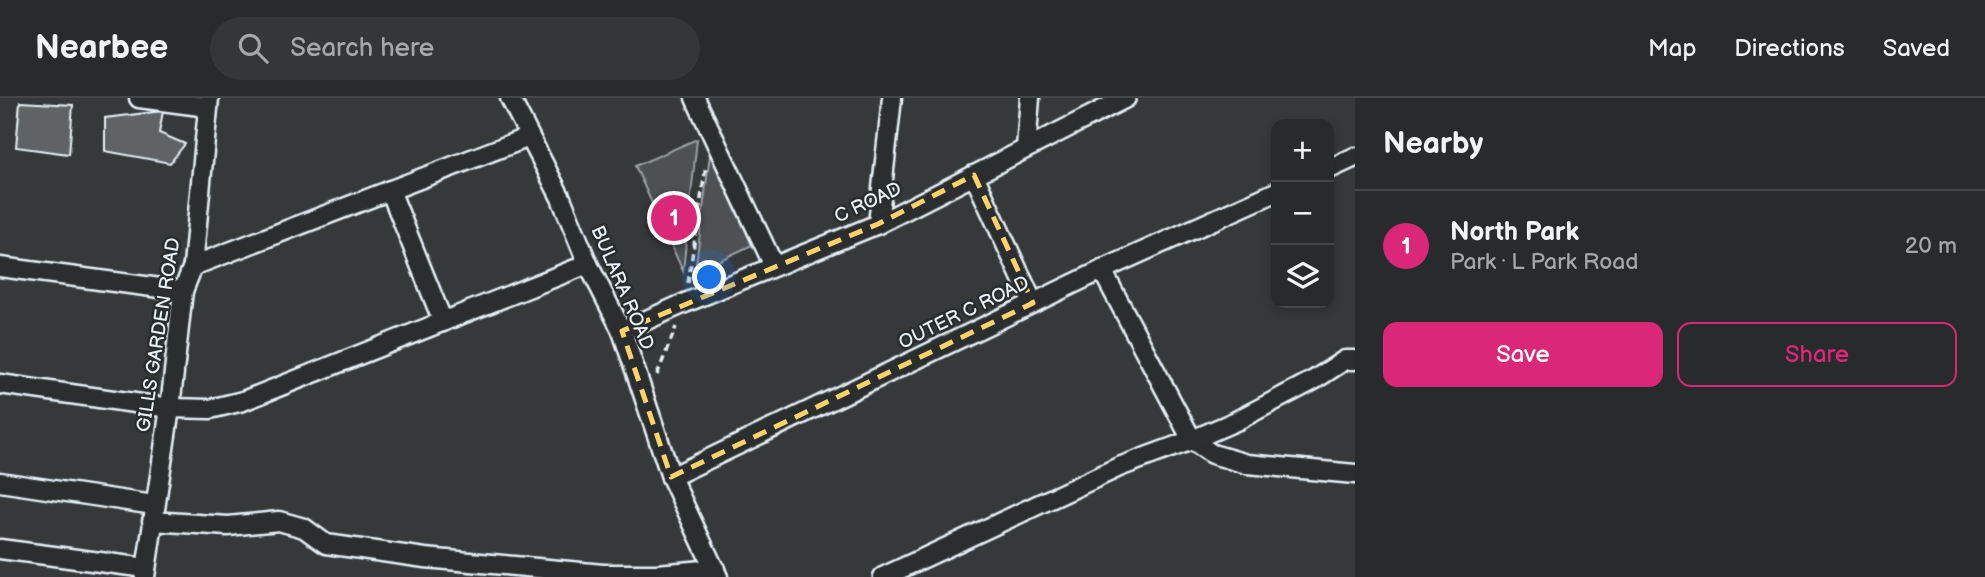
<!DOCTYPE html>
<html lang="en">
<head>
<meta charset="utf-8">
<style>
	body { margin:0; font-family:"Balsamiq Sans",sans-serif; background:#343738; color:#f1f3f6 }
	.controls { position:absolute; right:21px; top:21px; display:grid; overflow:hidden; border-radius:14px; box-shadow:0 4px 10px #0003 }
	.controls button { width:63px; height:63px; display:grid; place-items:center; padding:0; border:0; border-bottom:2px solid #444748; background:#282b2c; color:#f1f3f6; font:35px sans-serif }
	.you { position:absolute; left:710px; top:180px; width:24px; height:24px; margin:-18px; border:5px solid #fff; border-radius:50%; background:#1a73e8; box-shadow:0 0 0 10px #1a73e833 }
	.badge { display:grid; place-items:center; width:46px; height:46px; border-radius:50%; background:#db2777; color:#fff; font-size:23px; font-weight:700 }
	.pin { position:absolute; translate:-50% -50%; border:4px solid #fff; box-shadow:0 2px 7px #0006 }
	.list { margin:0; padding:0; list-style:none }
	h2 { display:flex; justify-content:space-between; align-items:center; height:91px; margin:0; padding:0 28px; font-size:30px }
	h2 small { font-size:23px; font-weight:400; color:#a5a7a9 }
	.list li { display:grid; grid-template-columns:46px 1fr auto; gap:21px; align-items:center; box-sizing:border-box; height:112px; padding:0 28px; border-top:2px solid #444748 }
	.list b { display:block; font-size:26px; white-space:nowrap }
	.list p { margin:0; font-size:23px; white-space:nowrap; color:#a5a7a9 }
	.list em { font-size:23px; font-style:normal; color:#a5a7a9 }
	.actions { display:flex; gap:14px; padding:21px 28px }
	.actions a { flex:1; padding:16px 0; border:2px solid #db2777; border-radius:14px; text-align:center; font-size:24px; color:#db2777 }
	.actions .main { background:#db2777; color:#fff }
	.icon { flex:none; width:38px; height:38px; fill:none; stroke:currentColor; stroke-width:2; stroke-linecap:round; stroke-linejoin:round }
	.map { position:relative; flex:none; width:1355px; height:479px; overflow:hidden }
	header { display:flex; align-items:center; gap:42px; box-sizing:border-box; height:98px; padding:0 35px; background:#282b2c; border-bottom:2px solid #444748 }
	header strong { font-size:33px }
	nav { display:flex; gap:38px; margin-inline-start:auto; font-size:24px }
	.search { width:490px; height:63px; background:#343738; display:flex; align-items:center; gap:18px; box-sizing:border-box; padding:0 24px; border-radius:38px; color:#a5a7a9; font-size:26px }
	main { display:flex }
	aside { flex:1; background:#282b2c }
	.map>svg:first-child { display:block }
</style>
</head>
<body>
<header>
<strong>Nearbee</strong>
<div class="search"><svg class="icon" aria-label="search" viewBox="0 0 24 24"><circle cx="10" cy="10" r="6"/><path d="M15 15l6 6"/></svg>Search here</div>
<nav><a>Map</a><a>Directions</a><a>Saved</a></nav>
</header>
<main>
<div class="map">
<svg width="1355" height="479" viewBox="0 0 1355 479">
	<rect width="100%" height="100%" fill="#35393a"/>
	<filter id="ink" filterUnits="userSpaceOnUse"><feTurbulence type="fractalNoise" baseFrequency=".0143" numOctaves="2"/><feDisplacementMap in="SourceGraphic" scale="14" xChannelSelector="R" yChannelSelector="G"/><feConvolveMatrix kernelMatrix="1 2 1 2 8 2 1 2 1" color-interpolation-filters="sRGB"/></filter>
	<g filter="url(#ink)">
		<g fill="#4d5152" stroke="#9aa1a5" stroke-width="2">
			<path d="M697,41L683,173L635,68Z"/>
			<path d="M710,56L752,147L695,174Z"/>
		</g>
		<g fill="#5f6365" stroke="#e8f1f8" stroke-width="2">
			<path d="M20,4L73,7L69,56L16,49Z"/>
			<path d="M163,13L159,35L185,46L170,65L105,53V20Z"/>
		</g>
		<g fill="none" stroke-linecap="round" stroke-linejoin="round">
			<defs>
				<g id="street">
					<path d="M139,0L208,9"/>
					<path d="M510,0L561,100L588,166L622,233L671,379L718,479"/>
					<path d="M695,0L774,168"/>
					<path d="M1026,50L1030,0"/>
					<path d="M1329,71L1355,59"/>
					<path d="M974,77L1033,205"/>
					<path d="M390,92L443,224"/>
					<path d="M878,126L892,0"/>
					<path d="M193,168L529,39"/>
					<path d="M0,169L183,193"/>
					<path d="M1102,172L1192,342L1212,356L1247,366L1355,376"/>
					<path d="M622,233L685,205L878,126L1126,0"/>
					<path d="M0,286L170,310L210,311L243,303L588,166"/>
					<path d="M671,379L1102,172L1276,94"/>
					<path d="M0,384L154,407"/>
					<path d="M152,423L228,428L279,423L304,430L326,446L425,460L537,470L603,476H657L715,471"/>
					<path d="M0,451L146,470"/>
					<path d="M145,479L170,310L183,193L193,168L209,0"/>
					<path d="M883,479L1119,369L1192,342L1236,323L1314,282L1345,262H1355"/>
				</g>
			</defs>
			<use href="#street" stroke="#e8f1f8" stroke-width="23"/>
			<g stroke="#e8f1f8" stroke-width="3.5" stroke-dasharray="7 5" stroke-linecap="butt">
				<path d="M688,185L706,68"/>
				<path d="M657,277L676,229"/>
			</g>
			<use href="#street" stroke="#2a2d2e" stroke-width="18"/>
		</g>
	</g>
	<path fill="none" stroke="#ffd166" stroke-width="5" stroke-dasharray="14 9" stroke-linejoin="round" d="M974,77L1033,205L671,379L622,233L878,126Z"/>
	<g text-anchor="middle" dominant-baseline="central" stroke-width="5" stroke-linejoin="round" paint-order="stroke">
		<g font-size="19" fill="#e8f1f8" stroke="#2a2d2e">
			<text transform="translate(868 105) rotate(-25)">C ROAD</text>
			<text transform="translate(622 190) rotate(67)">BULARA ROAD</text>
			<text transform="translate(964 215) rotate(-26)">OUTER C ROAD</text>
			<text transform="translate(159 237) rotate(-81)">GILLS GARDEN ROAD</text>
		</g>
	</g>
</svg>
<div class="controls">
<button>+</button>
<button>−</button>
<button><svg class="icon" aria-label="layers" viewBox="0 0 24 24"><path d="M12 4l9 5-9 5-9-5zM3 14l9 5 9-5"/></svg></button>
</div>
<div class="you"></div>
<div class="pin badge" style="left:674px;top:120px">1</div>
</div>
<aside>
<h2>Nearby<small></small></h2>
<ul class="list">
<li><span class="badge">1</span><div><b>North Park</b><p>Park · L Park Road</p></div><em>20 m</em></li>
</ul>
<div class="actions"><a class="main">Save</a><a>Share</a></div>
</aside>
</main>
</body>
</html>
